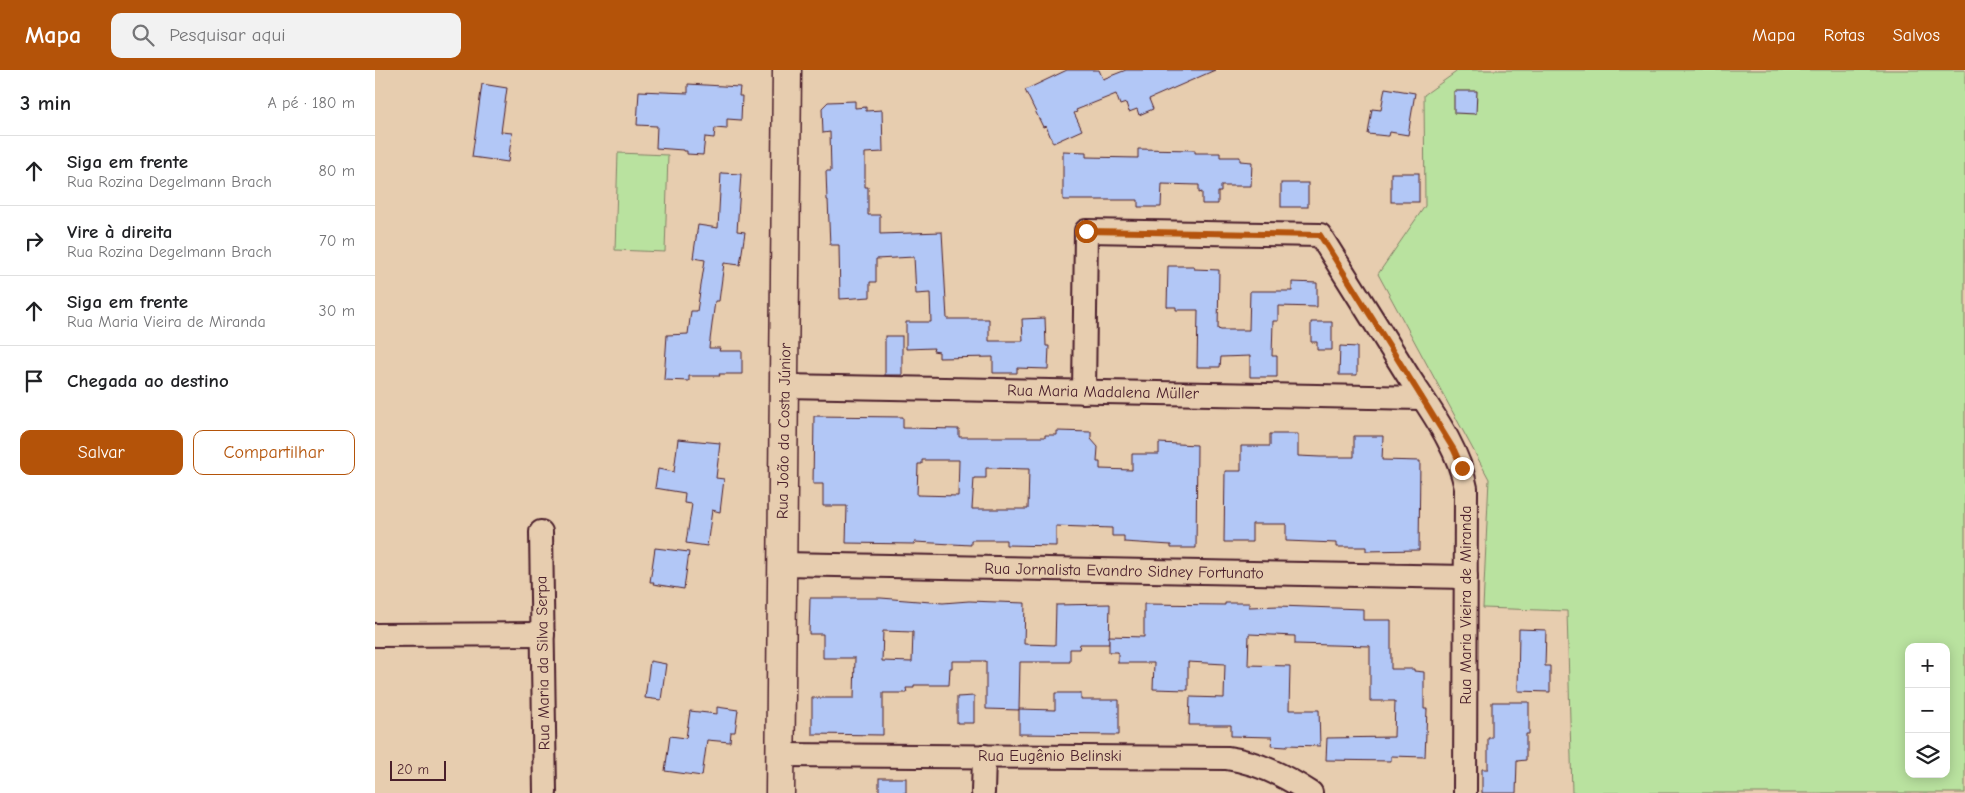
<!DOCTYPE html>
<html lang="pt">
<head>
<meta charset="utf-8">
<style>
	body { margin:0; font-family:"Comic Neue",sans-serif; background:#f2f2f2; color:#202124 }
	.controls { position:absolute; right:15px; bottom:15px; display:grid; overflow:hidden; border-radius:10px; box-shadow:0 2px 12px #0003 }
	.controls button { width:45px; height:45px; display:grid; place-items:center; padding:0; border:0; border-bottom:1px solid #e0e0e0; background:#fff; color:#202124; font:25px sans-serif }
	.scale { position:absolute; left:15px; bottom:12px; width:56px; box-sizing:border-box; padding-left:5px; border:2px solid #4a1f2b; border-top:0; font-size:14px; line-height:18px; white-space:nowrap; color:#4a1f2b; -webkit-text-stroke:4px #e7cdaf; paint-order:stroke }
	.stop { position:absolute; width:15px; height:15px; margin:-11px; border:4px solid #b45309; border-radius:50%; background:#fff }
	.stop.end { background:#b45309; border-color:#fff; box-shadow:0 1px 5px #0008 }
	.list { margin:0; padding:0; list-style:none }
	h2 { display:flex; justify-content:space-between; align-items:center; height:65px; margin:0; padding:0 20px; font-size:21px }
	h2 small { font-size:16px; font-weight:400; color:#757577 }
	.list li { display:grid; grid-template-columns:32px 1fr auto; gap:15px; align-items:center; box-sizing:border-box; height:70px; padding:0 20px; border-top:1px solid #e0e0e0 }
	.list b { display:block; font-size:19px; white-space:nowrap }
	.list p { margin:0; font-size:16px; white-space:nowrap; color:#757577 }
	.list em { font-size:16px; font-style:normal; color:#757577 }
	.actions { display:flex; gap:10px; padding:15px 20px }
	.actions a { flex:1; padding:11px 0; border:1px solid #b45309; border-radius:10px; text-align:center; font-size:18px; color:#b45309 }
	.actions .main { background:#b45309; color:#fff }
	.icon { flex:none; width:28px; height:28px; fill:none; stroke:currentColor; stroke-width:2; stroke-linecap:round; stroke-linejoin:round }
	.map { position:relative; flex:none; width:1590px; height:723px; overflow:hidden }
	header { display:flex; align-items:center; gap:30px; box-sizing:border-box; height:70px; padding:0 25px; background:#b45309; color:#fff }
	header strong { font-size:24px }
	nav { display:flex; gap:28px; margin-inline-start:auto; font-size:18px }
	.search { width:350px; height:45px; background:#f2f2f2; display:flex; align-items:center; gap:12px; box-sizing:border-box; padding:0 18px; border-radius:10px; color:#757577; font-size:19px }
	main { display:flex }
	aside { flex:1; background:#fff }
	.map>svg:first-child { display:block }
</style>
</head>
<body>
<header>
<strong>Mapa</strong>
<div class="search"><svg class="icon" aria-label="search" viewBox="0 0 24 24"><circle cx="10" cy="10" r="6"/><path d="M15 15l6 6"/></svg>Pesquisar aqui</div>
<nav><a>Mapa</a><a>Rotas</a><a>Salvos</a></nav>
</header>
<main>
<aside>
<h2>3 min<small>A pé · 180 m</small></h2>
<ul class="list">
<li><svg class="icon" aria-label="ahead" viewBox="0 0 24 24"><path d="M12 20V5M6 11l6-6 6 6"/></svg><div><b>Siga em frente</b><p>Rua Rozina Degelmann Brach</p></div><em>80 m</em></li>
<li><svg class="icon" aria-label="right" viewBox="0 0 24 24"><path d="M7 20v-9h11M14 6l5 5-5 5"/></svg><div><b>Vire à direita</b><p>Rua Rozina Degelmann Brach</p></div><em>70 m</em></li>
<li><svg class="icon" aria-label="ahead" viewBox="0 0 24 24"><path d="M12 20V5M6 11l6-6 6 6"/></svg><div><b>Siga em frente</b><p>Rua Maria Vieira de Miranda</p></div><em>30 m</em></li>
<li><svg class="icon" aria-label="arrive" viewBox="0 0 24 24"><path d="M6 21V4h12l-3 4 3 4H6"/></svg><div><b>Chegada ao destino</b></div></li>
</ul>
<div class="actions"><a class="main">Salvar</a><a>Compartilhar</a></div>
</aside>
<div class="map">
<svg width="1590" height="723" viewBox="0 0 1590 723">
	<rect width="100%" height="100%" fill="#e7cdaf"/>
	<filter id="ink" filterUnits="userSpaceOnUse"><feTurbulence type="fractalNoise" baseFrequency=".02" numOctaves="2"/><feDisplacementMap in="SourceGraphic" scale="10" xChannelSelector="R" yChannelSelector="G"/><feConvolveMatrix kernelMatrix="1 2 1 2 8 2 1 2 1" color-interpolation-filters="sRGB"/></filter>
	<g filter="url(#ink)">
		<g fill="#b9e29f" stroke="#828065" fill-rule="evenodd">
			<path d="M1084,0H1590V723H1197L1192,541L1108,538L1114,409L1003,204L1050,136L1049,25ZM1534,577H1571V704H1534Z"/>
			<path d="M243,83L293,85L290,182L240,180Z"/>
		</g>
		<g fill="#b2c7f6" stroke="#4a1f2b" fill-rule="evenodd">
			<path d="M692,0H724L728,9L751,0H840L774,29L778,39L764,45L762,39L754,42L751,33L745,35L741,24L701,40L702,42L699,43L707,60L678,73L671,56L668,57L650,20Z"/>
			<path d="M107,14L132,18L126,62L137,63L133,92L97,87Z"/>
			<path d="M313,14L365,17L364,26H367L366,50L352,49V59L340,58L339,68L330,67L328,85L312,84V81H308V80L281,78L282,56L262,55L264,21L313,23Z"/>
			<path d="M1010,18L1040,23L1033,65L1015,62L1014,66H1012L993,64L997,39L1006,40Z"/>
			<path d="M1079,21H1102L1101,44L1079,43Z"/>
			<path d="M480,31V38L491,37V41L507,40L508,82L490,83V117H493V145H505V164L567,162L572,249H614V271H648L647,249L670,248L671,276H674L673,299L642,298V303H618V287L564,288V282L558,281L559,278L531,279V252H556L555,223L541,224L539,187L501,189V212H495V227L465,229L464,175H455L453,130H452L451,101H456L455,62L448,63L447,38L453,32Z"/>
			<path d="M763,79L820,80V83H845V87H865V91L877,92L876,116H846V122H843V134H827V122L824,123V115L787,114L786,137H763V130H688V81L711,82V87L763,88Z"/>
			<path d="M346,103L366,104L362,161L370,162L365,195L349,193L344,231H340L334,278H345L344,281H367V304H344L345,306H314V311L289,310L292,265L313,264L316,241H322L330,190L318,188L323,155L343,158Z"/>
			<rect x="1016" y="103" width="28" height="29"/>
			<rect x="906" y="113" width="27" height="24"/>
			<path d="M793,196H819V199L844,200L843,259L846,260H874L875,221H917V212L942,213V237L903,236V251H898L897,286H902V307H875V286L846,287L845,297H822L823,240H801V237H792Z"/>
			<path d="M936,252H957V280H942V272H936Z"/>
			<rect x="510" y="266" width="17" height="39"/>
			<path d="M965,276L982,277V305H964Z"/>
			<path d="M439,346L528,347V358L584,359V367H670V365H682V361L716,362V369L723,377L722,392H725V399L757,400V384H784V373L822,375L821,478H796V475L749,472V466H737V458L681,456V476L631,475V470H596V475L540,472L539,474L471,473L472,436H448V414H438ZM547,390H584L583,426L542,425L543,394H547ZM611,398L654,399L653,439H597L599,408H611Z"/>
			<path d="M895,364H923V386L945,387H979V366H1008L1007,390L1045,391L1044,480L991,481V477H961V473L911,471V454H877V472H849L850,401H866V376H895Z"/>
			<path d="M303,369L345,373L341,408L349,409L345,442L337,440L332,476L311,473L317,434L309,433L310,423L280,418L283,399L299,402Z"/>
			<path d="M280,478L314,482L309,519L278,514L279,512H275Z"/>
			<path d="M435,528H506L568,533L594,531L650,533L649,574L680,575L681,535L735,534L734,574H705L704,579H695V592H645L644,640L611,639V591H577V598H575L574,615H539V618H531L532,623H508V665L437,664V628H479L480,588H448V564H434ZM508,561L538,562L537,592L507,591Z"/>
			<path d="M850,533H874V537L904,536L988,539V550H1016V599H1039V601L1049,602V639H1052L1050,687L1016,686V691L951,690L952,668L1019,667L1020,631H995V576L920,574V566L874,564L873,595L915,596L914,640H944L945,676L912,675V677L896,676L897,667L856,666V655H814L815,627L849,628L850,594L813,592V620L778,619L779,593H743V582H734V566L769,567V534L850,535Z"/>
			<path d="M1144,559L1171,560L1170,596H1175V622L1143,621Z"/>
			<path d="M275,591L291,594L286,630L270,628Z"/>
			<path d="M680,623H706V630H744V665L644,664V639L680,640Z"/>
			<path d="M599,626V653H582V627Z"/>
			<path d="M1117,632H1154V664H1151V690L1142,691L1141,723H1107V699H1113V668H1117Z"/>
			<path d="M342,637L363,640L360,662H356L355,672L332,670L327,706L290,701L295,666L311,668L315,641L342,644Z"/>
			<rect x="504" y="708" width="27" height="15"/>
		</g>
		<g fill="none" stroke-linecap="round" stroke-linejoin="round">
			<defs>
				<g id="street">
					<path d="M409,316L1047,328"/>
					<path d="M709,322L711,161L945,165C974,211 1003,258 1032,304C1055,340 1083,376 1091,418L1090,723"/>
					<path d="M166,462L170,723"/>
					<path d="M407,494L1091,507"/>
					<path d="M0,565L168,564"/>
					<path d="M405,685L852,688C883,692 910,706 936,723"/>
					<path d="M608,723L609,686"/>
				</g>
				<path id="secondary" d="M405,723L412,0"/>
			</defs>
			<use href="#street" stroke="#4a1f2b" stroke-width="26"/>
			<use href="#secondary" stroke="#4a1f2b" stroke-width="31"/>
			<use href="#street" stroke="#e7cdaf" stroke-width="22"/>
			<use href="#secondary" stroke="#e7cdaf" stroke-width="28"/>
		</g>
	</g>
	<g fill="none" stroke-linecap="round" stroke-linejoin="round" filter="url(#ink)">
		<path stroke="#b45309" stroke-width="6" d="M711,161L945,165L1047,328L1079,380L1087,398"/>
	</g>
	<g text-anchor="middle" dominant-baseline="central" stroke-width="4.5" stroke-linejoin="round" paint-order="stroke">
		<g font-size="16" fill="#4a1f2b" stroke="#e7cdaf">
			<text transform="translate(728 322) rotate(1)">Rua Maria Madalena Müller</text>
			<text transform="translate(409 361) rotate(-89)">Rua João da Costa Júnior</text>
			<text transform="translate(749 501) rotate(1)">Rua Jornalista Evandro Sidney Fortunato</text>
			<text transform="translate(1091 535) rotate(-90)">Rua Maria Vieira de Miranda</text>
			<text transform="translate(168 593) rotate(-91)">Rua Maria da Silva Serpa</text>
			<text x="675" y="686">Rua Eugênio Belinski</text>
		</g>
	</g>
</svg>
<div class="controls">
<button>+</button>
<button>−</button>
<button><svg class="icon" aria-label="layers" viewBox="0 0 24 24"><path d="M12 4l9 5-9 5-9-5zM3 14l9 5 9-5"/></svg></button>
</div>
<div class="scale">20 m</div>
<div class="stop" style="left:711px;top:161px"></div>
<div class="stop end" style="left:1087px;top:398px"></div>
</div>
</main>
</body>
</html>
